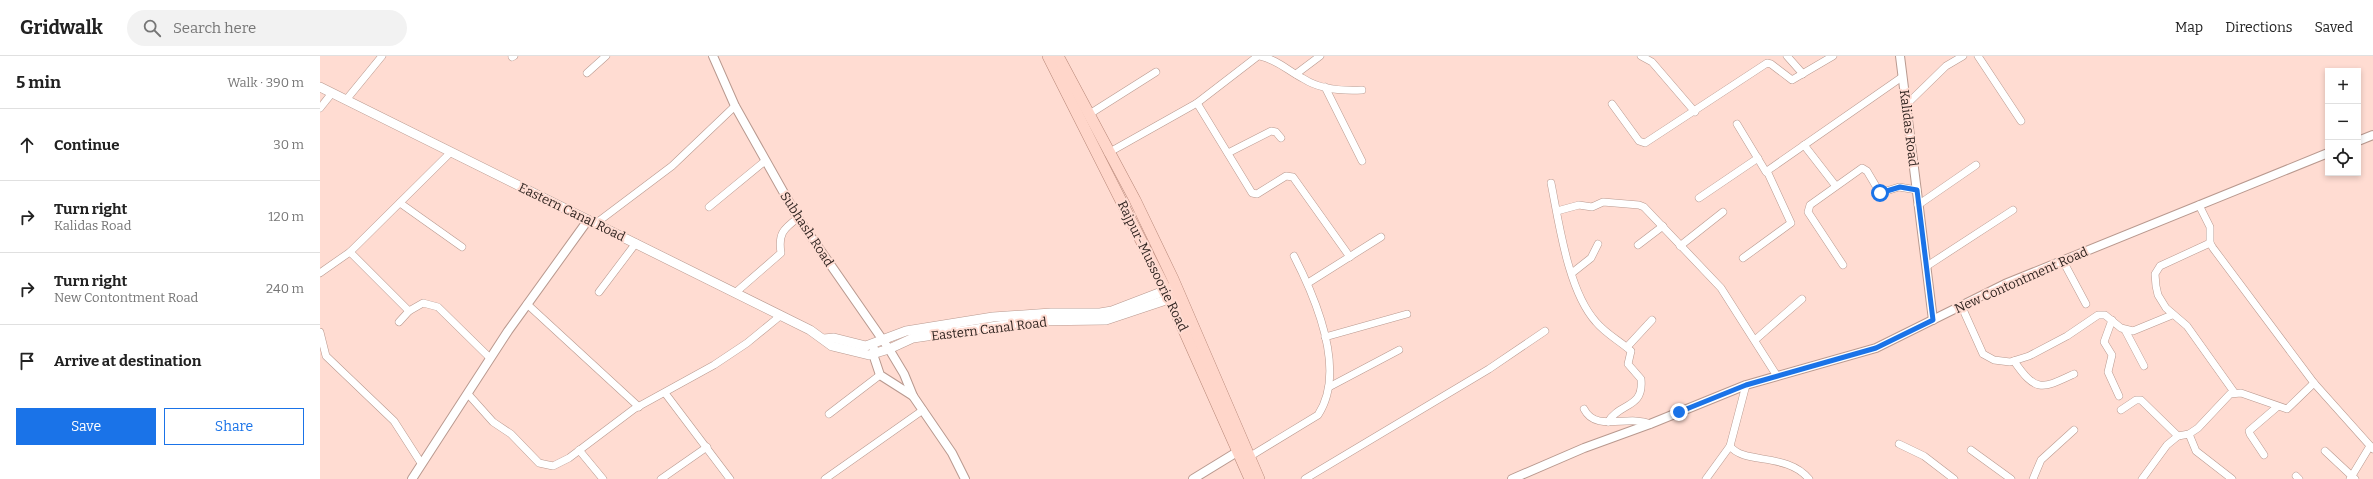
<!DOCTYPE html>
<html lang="en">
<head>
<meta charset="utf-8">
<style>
	body { margin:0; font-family:Bitter,serif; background:#f2f2f2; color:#222 }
	.controls { position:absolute; right:12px; top:12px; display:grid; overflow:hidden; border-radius:0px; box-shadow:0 2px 6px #0003 }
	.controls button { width:36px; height:36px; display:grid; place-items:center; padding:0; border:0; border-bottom:1px solid #e0e0e0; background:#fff; color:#222; font:20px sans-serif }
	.stop { position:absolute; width:12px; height:12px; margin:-9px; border:3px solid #1a73e8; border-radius:50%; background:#fff }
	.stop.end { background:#1a73e8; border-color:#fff; box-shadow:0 1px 4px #0008 }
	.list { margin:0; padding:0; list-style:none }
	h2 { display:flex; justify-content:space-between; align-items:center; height:52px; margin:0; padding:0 16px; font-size:17px }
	h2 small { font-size:13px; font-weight:400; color:#767676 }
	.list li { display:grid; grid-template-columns:26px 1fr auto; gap:12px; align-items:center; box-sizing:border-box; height:72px; padding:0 16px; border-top:1px solid #e0e0e0 }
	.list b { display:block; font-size:15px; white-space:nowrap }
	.list p { margin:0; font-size:13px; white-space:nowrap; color:#767676 }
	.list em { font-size:13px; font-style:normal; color:#767676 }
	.actions { display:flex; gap:8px; padding:12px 16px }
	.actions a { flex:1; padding:9px 0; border:1px solid #1a73e8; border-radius:0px; text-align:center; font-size:14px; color:#1a73e8 }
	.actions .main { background:#1a73e8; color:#fff }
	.icon { flex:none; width:22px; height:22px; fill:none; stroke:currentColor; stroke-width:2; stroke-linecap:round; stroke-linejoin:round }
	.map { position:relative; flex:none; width:2053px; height:423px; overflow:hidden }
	header { display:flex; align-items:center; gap:24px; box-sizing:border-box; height:56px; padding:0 20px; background:#fff; border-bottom:1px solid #e0e0e0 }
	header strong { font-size:19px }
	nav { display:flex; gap:22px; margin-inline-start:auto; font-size:14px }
	.search { width:280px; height:36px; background:#f2f2f2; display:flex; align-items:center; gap:10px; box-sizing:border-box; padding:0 14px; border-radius:22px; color:#767676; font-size:15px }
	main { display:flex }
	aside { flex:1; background:#fff }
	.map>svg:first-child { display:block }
</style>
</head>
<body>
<header>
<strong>Gridwalk</strong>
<div class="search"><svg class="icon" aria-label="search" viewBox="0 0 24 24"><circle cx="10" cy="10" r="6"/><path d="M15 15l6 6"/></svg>Search here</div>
<nav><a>Map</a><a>Directions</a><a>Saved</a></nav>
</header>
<main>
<aside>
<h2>5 min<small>Walk · 390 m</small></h2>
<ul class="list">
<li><svg class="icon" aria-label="ahead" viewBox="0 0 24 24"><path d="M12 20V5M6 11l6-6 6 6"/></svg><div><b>Continue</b></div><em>30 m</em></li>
<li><svg class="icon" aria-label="right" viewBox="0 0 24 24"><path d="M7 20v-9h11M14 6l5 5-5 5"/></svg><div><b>Turn right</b><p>Kalidas Road</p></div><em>120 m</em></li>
<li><svg class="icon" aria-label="right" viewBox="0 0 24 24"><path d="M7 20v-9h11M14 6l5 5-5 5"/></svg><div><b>Turn right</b><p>New Contontment Road</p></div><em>240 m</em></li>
<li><svg class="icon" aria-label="arrive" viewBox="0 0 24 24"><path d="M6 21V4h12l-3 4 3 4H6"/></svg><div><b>Arrive at destination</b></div></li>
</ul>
<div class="actions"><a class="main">Save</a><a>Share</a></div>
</aside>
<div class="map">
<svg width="2053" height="423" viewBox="0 0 2053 423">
	<rect width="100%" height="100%" fill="#ffdcd2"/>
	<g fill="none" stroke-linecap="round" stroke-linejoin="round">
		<defs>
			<g id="minor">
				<path d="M940,0C958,4 968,15 984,23C1001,34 1022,35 1042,34"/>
				<path d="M1321,0L1332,6L1375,56"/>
				<path d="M1467,0L1483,18"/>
				<path d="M1658,0L1701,65"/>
				<path d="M192,1L194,0"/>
				<path d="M267,17L286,0"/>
				<path d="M976,18L1000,0"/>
				<path d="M1005,31L1042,105"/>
				<path d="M26,44L62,0"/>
				<path d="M877,47L932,137L937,138L966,120L973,121L1030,201"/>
				<path d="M1292,48L1319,85L1325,87L1447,7L1451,8L1472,24L1513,0"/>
				<path d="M1587,48L1626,10L1643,0"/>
				<path d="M0,52L12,37"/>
				<path d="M768,59L836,16"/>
				<path d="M1417,68L1446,116"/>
				<path d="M1484,89L1515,129"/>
				<path d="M788,97L877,47L938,0"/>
				<path d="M908,97L951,75L956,76L961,82"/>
				<path d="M1231,127C1239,167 1248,235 1276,266C1286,278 1300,285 1311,295L1308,308L1321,323C1324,353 1300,346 1288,366"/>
				<path d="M1379,142L1438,102"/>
				<path d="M80,147L142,191"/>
				<path d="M1598,149L1656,109"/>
				<path d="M1879,149L1890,171V187L1893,192L1994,327L2053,393"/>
				<path d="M389,151L445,105"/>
				<path d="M1237,155L1259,149L1272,151L1283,146L1319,149L1324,151L1401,232L1457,320"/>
				<path d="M275,168L352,110L415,50"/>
				<path d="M1890,187L1840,210L1835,218L1836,230L1838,239L1846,252L1867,270L1914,336"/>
				<path d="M1318,189L1343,170"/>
				<path d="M1360,190L1403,156"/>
				<path d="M30,196L89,255L79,266"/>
				<path d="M1423,202L1471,167L1447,115L1582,21"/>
				<path d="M1743,205L1766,248"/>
				<path d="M1523,209L1488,156L1490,149L1542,112L1547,115L1560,137L1579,131L1597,134"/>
				<path d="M1607,210L1693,154"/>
				<path d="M0,217L30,196L131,96"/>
				<path d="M1252,217L1271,202L1278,188"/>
				<path d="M988,227L1061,181"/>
				<path d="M279,236L316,187"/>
				<path d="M415,237L461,197C458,178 463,173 478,162"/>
				<path d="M207,248L319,351"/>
				<path d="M1641,249L1663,298L1674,304L1690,306L1709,300L1747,280L1778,259H1785L1801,272L1813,275L1852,259"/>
				<path d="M89,255L103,247L118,251L170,302"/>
				<path d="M1792,264L1784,286L1792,299L1788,316L1799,340"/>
				<path d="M1805,274L1824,310"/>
				<path d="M0,276L6,300L74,365L101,407"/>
				<path d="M1005,281L1087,258"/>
				<path d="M1435,284L1482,243"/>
				<path d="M1307,291L1332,264"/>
				<path d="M1694,305C1716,337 1722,333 1754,318"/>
				<path d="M1426,329L1410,390C1424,409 1467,396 1489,423"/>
				<path d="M1009,331L1079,294"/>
				<path d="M345,337L410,423"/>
				<path d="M148,338L173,366L191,378L219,407L233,410L249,402L314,353L394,309L427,287L460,260"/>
				<path d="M1264,353C1276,377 1308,358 1330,368"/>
				<path d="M1801,354L1816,344H1821L1858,380"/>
				<path d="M509,358L560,319"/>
				<path d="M1869,378L1876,395L1912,423"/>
				<path d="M1579,388L1604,400L1634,423"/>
				<path d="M259,394L283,423"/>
				<path d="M1651,394L1691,423"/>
				<path d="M2005,395L2035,423"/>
				<path d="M1944,399L1930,378L1929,375L1957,351"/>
				<path d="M929,401L998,359C1027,315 995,241 974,200"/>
				<path d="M1976,420L1979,423"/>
				<path d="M341,423L387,391"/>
				<path d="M505,423L603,354"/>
				<path d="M985,423L1169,313L1225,275"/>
				<path d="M1386,423L1410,390"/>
				<path d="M1713,423L1721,404L1754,374"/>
				<path d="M1822,423L1847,389L1858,380L1869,378L1878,372L1910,338L1921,337L1967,353L1994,327"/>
				<path d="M2030,423L2050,390"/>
			</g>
			<g id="tertiary">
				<path d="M393,0L415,50L478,162L569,293L584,318L593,340L632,397L645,423"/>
				<path d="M1580,0L1613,264"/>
				<path d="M2038,85L2053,79"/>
				<path d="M554,293L553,298L560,319L593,340"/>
				<path d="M92,423L188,275L268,164"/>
				<path d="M873,423L917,396"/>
				<path d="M1192,423L1264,392L1330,368L1426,329L1556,292L1685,228L2008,97"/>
			</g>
			<g id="secondary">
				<path d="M0,31L490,274L512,290L549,299L569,293L593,282L712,265L786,264L855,241"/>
				<path d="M504,283L514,282L546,290L586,275L673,261L731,257H780L792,255L852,232"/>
			</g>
			<g id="primary">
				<path d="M728,0L846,234L930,423"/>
				<path d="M738,0L815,144L853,223L939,423"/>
			</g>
		</defs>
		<use href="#minor" stroke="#b9998f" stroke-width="8"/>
		<use href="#tertiary" stroke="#b9998f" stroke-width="10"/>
		<use href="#secondary" stroke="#b9998f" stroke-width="10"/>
		<use href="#primary" stroke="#b78677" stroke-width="12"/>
		<use href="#minor" stroke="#fff" stroke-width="7"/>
		<use href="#tertiary" stroke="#fff" stroke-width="8"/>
		<use href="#secondary" stroke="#fff" stroke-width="9"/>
		<use href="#primary" stroke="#ffd6ca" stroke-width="11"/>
	</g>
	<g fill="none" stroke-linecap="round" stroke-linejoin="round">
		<path stroke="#1a73e8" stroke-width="5" d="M1359,356L1426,329L1556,292L1613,264L1597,134L1580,131L1560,137"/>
	</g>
	<g text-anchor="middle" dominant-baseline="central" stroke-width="4" stroke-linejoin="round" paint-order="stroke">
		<g font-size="13" fill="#302420" stroke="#ffdcd2">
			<text transform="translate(1589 72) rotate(83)">Kalidas Road</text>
			<text transform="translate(252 156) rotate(26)">Eastern Canal Road</text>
			<text transform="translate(487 173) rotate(57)">Subhash Road</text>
			<text transform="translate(833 210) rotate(64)">Rajpur-Mussoorie Road</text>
			<text transform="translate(1701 224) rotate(-24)">New Contontment Road</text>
			<text transform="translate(669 273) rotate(-7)">Eastern Canal Road</text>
		</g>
	</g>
</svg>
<div class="controls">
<button>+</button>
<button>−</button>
<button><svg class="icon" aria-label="locate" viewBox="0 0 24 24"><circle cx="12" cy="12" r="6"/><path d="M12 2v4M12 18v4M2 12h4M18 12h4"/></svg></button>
</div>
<div class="stop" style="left:1560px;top:137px"></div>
<div class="stop end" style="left:1359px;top:356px"></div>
</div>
</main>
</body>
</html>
